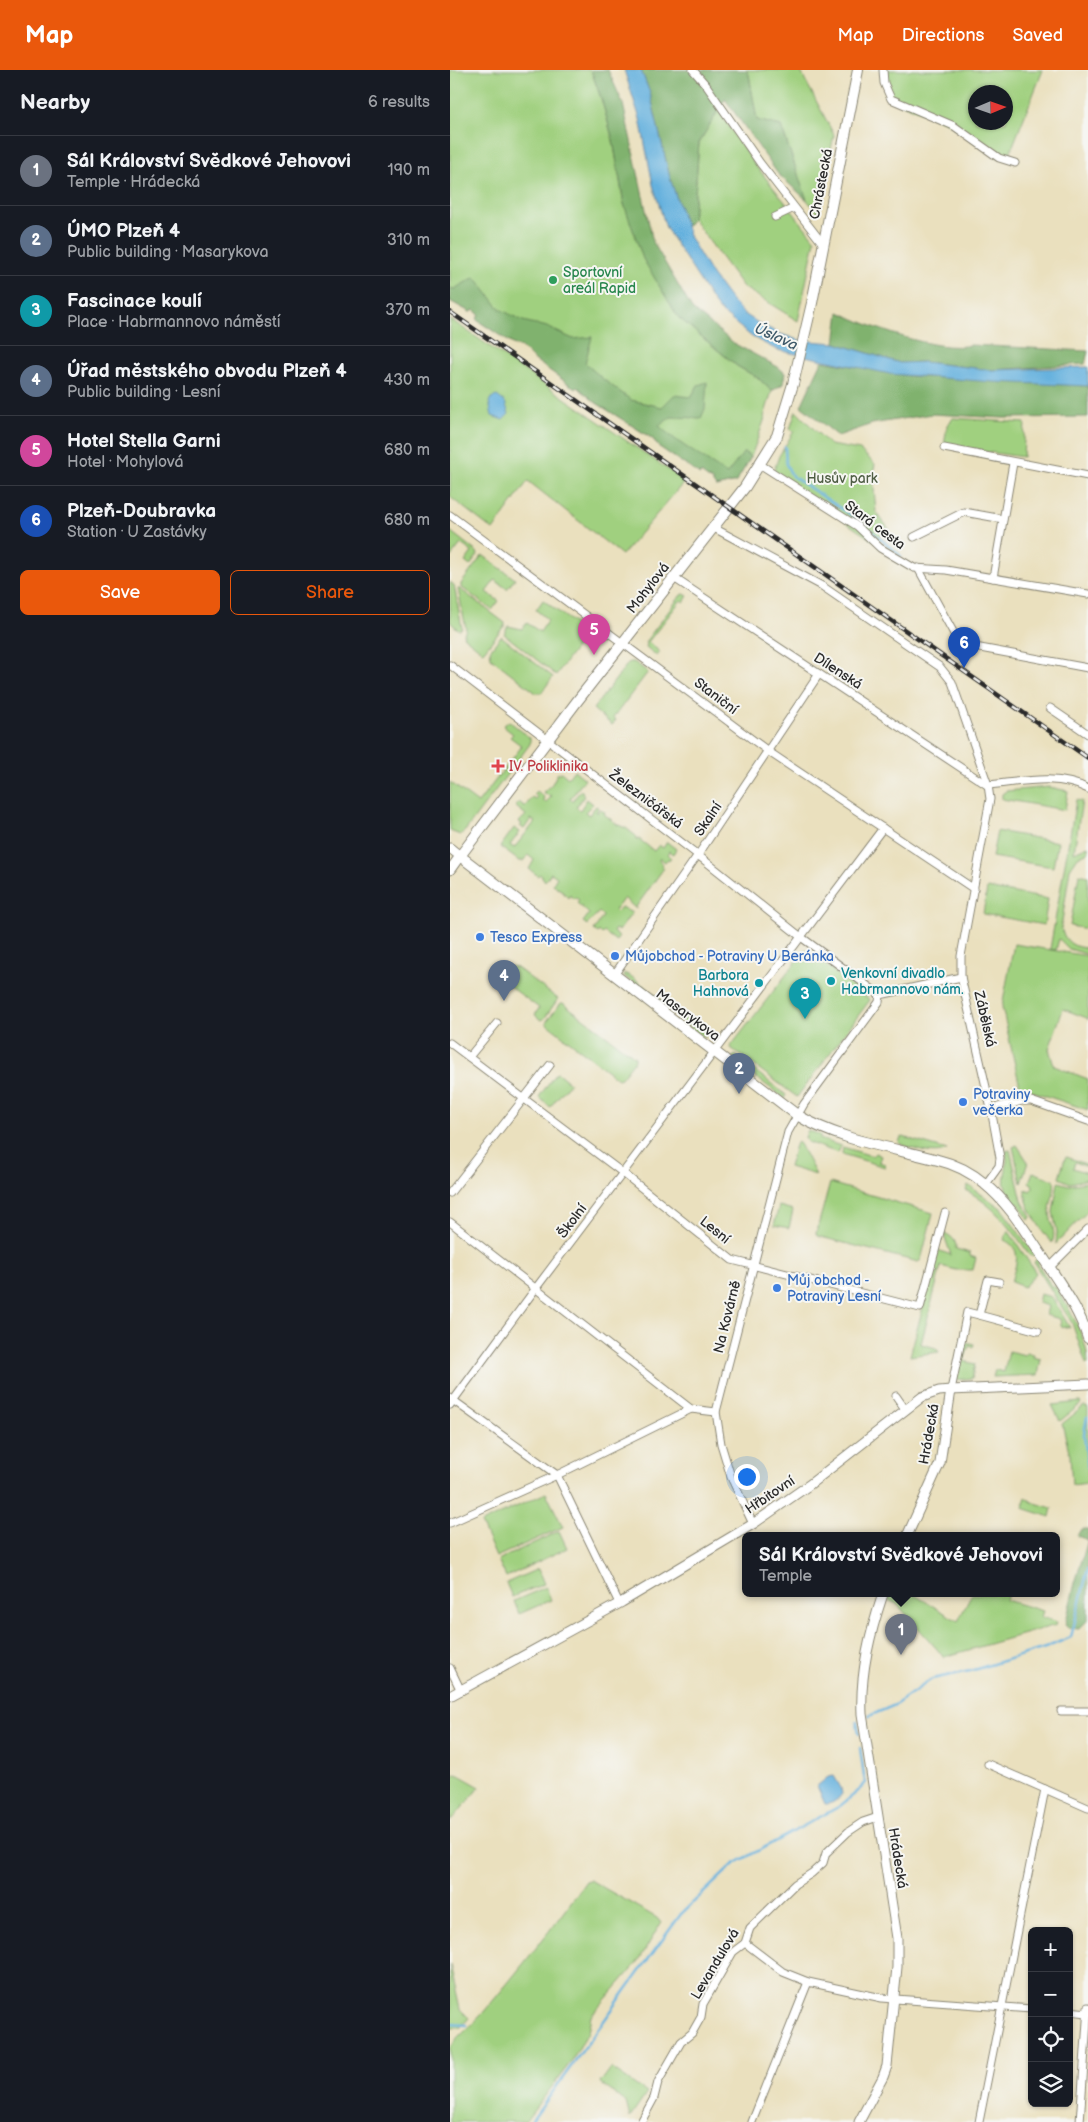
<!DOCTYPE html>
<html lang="en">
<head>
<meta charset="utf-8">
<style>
	body { margin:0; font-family:"Balsamiq Sans",sans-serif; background:#20242c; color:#f1f3f6 }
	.controls { position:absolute; right:15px; bottom:15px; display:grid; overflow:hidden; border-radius:8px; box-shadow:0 1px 4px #0004 }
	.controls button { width:45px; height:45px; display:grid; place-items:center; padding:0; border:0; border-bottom:1px solid #363941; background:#171b24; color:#f1f3f6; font:25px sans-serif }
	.compass { position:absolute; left:518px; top:15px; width:45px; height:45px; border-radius:50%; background:#171b24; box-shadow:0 1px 4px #0004; rotate:88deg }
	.you { position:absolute; left:296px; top:1406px; width:18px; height:18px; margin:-12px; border:4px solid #fff; border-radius:50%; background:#1a73e8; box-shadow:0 0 0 8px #1a73e833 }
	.badge { display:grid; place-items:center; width:32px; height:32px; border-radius:50%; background:#ea580c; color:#fff; font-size:16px; font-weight:700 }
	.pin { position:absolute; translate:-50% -41px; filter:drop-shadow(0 1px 2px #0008) }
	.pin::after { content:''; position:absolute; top:26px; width:18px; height:15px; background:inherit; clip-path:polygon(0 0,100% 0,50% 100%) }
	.popup { position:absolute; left:292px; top:1462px; width:318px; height:65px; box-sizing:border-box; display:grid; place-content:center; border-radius:8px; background:#171b24; filter:drop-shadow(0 1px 4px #0005); font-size:16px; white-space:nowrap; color:#9ea1a6 }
	.popup b { font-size:19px; color:#f1f3f6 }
	.popup::after { content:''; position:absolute; left:50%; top:100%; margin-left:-10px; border:10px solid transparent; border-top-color:#171b24 }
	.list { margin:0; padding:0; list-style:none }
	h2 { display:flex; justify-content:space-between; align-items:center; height:65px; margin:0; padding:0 20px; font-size:21px }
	h2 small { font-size:16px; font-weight:400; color:#9ea1a6 }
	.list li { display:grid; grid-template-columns:32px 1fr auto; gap:15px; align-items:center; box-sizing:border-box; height:70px; padding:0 20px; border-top:1px solid #363941 }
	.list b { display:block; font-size:19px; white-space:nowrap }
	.list p { margin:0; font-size:16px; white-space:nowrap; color:#9ea1a6 }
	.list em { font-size:16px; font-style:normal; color:#9ea1a6 }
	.actions { display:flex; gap:10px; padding:15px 20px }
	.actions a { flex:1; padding:11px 0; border:1px solid #ea580c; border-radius:8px; text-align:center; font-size:18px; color:#ea580c }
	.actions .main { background:#ea580c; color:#fff }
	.icon { flex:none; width:28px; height:28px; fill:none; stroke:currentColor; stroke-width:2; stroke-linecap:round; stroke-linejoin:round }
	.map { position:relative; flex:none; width:638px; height:2052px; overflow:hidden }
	header { display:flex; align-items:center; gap:30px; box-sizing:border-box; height:70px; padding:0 25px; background:#ea580c; color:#fff }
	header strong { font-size:24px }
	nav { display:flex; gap:28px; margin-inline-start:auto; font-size:18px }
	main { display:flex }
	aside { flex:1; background:#171b24 }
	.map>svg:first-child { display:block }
</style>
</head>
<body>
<header>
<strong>Map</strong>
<nav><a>Map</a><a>Directions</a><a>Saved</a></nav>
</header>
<main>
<aside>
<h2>Nearby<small>6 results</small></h2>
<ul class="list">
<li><span class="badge" style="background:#6b7280">1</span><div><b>Sál Království Svědkové Jehovovi</b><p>Temple · Hrádecká</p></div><em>190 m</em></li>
<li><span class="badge" style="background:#5c6f8a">2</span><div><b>ÚMO Plzeň 4</b><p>Public building · Masarykova</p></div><em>310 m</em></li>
<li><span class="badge" style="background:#0f9aa8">3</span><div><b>Fascinace koulí</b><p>Place · Habrmannovo náměstí</p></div><em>370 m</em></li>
<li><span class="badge" style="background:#5c6f8a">4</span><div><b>Úřad městského obvodu Plzeň 4</b><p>Public building · Lesní</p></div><em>430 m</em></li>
<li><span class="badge" style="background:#d1479c">5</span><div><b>Hotel Stella Garni</b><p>Hotel · Mohylová</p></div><em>680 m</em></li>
<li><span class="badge" style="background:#1a4fb4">6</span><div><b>Plzeň-Doubravka</b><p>Station · U Zastávky</p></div><em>680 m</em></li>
</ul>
<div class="actions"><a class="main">Save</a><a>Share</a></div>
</aside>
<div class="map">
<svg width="638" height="2052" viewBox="0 0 638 2052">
	<rect width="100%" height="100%" fill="#f6f6f2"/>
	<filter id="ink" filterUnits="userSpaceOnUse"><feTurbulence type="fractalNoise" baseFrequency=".02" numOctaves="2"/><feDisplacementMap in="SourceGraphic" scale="10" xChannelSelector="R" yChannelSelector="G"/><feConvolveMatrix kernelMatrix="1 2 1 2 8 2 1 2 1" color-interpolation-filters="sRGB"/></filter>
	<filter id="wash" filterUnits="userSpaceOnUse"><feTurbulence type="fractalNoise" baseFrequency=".0096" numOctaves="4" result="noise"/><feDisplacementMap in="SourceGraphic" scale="20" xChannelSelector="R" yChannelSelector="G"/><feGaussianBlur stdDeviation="1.12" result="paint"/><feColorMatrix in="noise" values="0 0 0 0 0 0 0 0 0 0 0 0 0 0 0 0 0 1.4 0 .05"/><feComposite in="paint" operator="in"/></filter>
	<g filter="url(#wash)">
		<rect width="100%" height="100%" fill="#eae0be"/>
		<g fill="#a0d07f" stroke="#667e55" fill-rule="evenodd">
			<path d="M0,0H141L151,28L163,70L174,134L228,247L287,296L308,308L322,321L314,347L315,348L301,387L286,412L266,417L262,411L251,403L250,405L208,376L203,369L145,332L128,317L126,319L82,288L71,277L64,275L27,250L29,244L24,240L20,242L0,231Z"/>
			<path d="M296,0H350L384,65L368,143L357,130L331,56L307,51L299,5Z"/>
			<path d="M433,0H593L560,83L549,88L504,56L441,29ZM526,22H556V52H526Z"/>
			<path d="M268,40L303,92L365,170L348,251L293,217L243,149L249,73Z"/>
			<path d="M0,249L235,411L172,485L78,411L43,460L0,427Z"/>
			<path d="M346,341L380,375L410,380L425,394L423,406L426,442L439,459L422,470L323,403L329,386L344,361L340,359Z"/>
			<path d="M503,348L575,353L573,387L494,376L497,356Z"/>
			<path d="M0,461L27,482L28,485L20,496L15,492L22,482L11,474L0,488Z"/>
			<path d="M34,486L65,509L57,519L45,510L36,522L49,531L42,540L11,517V514L31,487Z"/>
			<path d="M0,512L4,515L12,558L9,560L0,552Z"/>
			<path d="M8,519H10L55,553V555L33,582L13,566L16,559Z"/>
			<path d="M234,524L238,526L234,532L231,530L198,572L210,582L207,586L196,577L197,574L195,572L231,525Z"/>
			<path d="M93,530L137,563L106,605L54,564L58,556L72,559L77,553L90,562L98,550L86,540Z"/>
			<path d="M51,566L103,607L91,623H86L41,588L40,580Z"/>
			<path d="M179,592H184L198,602L163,648L166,650L162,655L143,639Z"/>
			<path d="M59,651L80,668V674L15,761L10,765L0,761V712L28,733L72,676L60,667L63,664L53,656Z"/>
			<path d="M124,700L135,709L120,729L122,731L131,720L133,722L132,724L134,726L126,737L130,740L137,729L143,734L135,742L139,745L146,736L149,738L146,742H148L151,739L155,742L154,744L168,755L176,758L187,767L186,769H189L204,781L209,775L213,778L217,772L226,779L223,784L220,781L218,784L221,787L219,790L218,789L215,792L210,788L209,790L213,794L212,796L214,798L186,837V839L174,828L165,840L167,842L171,837L182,843L169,861L165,859L163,862L169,867L166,871L154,862L152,864L149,861L148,863L144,860L153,846L149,842L137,855L133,852L139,844C136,841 132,837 127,833L129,830L125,827L123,829L120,825L118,828L110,819L106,818L107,817L103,814L107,807L101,803L95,811L90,804L88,806L79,799L84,790L78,785L73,791H69L50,777L64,758L70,762L60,775L64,778L85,752L81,749L74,759L70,756L72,754L69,752L76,745L65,736L69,732L75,737L82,727L85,729L87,727L84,724L87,721L94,727L93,730L96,732L102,726L100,725L99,726L93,722L102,714L107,704L111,702L118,708Z"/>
			<path d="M599,717L618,721L615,740L552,729V724L556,721Z"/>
			<path d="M626,730L632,731L624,782L638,776V782L628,787L620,799L611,858C615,872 624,878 638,878V884H636L619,879L609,869L606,880L600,879Z"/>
			<path d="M547,761L608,772L603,797L542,787Z"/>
			<path d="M629,804L638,806V859L620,856Z"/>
			<path d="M537,818L598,829L594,855L533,844Z"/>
			<path d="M564,874L638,886V950L637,948L613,939L599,979L604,996L638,1009V1040L570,1017L552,937Z"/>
			<path d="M356,879L420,930L347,1027L281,978V976Z"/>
			<path d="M60,896L67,898L108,929L94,949L91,950L85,945L89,938L50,909Z"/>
			<path d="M174,903L182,907L254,963L255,968L174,906Z"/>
			<path d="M111,933H113L185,987V990L171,1008L168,1009L97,954L96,952Z"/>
			<path d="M285,985L336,1025L334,1028L281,989Z"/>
			<path d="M108,1003L120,1013L100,1037L89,1027L105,1004Z"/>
			<path d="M358,1060L370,1065V1069L391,1076L388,1083L357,1072L355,1067Z"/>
			<path d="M453,1067L497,1080C485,1087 461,1079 449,1073L450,1069Z"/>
			<path d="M348,1072L350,1074L366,1105L339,1097L345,1075Z"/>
			<path d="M567,1075L578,1092L571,1113L563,1077Z"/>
			<path d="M393,1077L422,1086L425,1083L431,1086L429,1092L435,1094V1097L392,1084Z"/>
			<path d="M560,1080L572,1131L581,1147L579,1150L568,1133L564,1134C546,1108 560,1106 556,1081Z"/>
			<path d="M617,1087L638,1095V1097L625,1092L623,1098L638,1103V1109L620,1113L609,1108L615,1088Z"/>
			<path d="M583,1102L604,1110C606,1122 600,1131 600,1142C600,1153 607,1162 602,1173C593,1163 572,1132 576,1119L580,1121L583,1117L582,1114L579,1112Z"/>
			<path d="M608,1112L619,1115L638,1112V1141L606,1174L607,1162L603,1142Z"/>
			<path d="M380,1113L483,1143L471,1190L468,1192L367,1166L366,1163Z"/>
			<path d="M518,1115L551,1138L585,1185L580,1186C562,1158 544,1136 516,1120Z"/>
			<path d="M329,1136L343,1140L339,1158L324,1155Z"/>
			<path d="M558,1160L586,1203L574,1217L561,1212C565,1196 574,1179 554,1170Z"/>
			<path d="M493,1162C502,1167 506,1169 506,1179L520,1183V1186L526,1188L523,1200H506L491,1196L471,1274L486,1278L489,1282L460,1286L488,1180L501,1185Z"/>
			<path d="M587,1188L589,1191L588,1194L602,1217L605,1216C619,1239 637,1266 638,1294H636L622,1253L584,1193Z"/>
			<path d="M590,1224L602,1227L620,1258L611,1256L610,1249L596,1245L598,1236L588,1233Z"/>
			<path d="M516,1272L524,1274L523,1277L519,1276L514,1291L525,1294L522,1308L506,1310Z"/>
			<path d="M559,1281L575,1285L576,1283L584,1284L583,1287L591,1289L588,1305L543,1307L545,1300L554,1302Z"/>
			<path d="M630,1332L631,1334L610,1351L602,1335Z"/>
			<path d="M634,1336L638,1338V1413L622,1415L620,1385L612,1354Z"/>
			<path d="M96,1423L113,1457L46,1487L31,1453Z"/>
			<path d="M576,1427L582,1432L602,1438L600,1447L573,1438Z"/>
			<path d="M109,1461L117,1478L56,1507L48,1490Z"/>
			<path d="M88,1499L94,1514L62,1527L56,1513Z"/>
			<path d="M96,1517L101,1530L69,1544L64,1531Z"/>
			<path d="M440,1524H463L508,1551L522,1524H558L556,1530L593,1541L591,1547L607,1552L606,1555L494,1587L447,1534L438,1530Z"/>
			<path d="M7,1704L30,1717L0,1752V1706Z"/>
			<path d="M140,1810L207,1848L211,1853L188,1892L141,1946L138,1962L123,1989L75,2052H0V1977C9,1965 22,1956 32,1944C68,1901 103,1858 136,1811Z"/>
			<path d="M0,1895L10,1939L19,1948L10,1958H0Z"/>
			<path d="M161,1998L197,2023L180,2048L176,2032L150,2013Z"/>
		</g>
		<g fill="#80b26e" stroke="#566e4c">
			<path d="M141,0H158L173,34L203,172L242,239L285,274L328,297L335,303L333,314L322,321L308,308L287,296L228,247L193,189L174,134L163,70L151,28Z"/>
			<path d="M191,0H296L299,5L307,50L331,56L357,130L328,104L275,29L249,73L243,149L236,157L220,108L200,23Z"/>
			<path d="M25,207L50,239L73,251L97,257L123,269L142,267L135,293L153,309L181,330L212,337L224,325L241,327L248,315L257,312L255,339L251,348L221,347L209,356C230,375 254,388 277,404L294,382L301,387L286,412L266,417L262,411L251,403L250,405L208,376L203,369L145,332L128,317L126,319L82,288L71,277L64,275L27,250L29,244L24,240L20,242L0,231V218L4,219Z"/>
			<path d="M389,242C420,257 488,283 521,275L638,281L635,294L542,300L474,292L450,293L385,273Z"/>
			<path d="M372,291L459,306L638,316V347L554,348L482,344L422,354L388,366L351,336Z"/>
			<path d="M631,1459H638V1550L629,1559L618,1558L615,1555L625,1513L638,1470L627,1466Z"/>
		</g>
		<g fill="#65b1de" stroke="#486e84">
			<path d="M174,0H191L200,23L220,108L240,168L262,205L280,229L293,243L310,254L328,263L348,270L385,273L450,293L474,292L542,300L638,297V316L543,312L440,304L327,280L302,267L268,239L216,158L203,115L190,49Z"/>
			<path d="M47,326L55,332L59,344L53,350L42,346L39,332L41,328Z"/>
			<path d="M384,1706L391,1718L392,1724C387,1730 383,1734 375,1734L367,1716L378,1707Z"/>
		</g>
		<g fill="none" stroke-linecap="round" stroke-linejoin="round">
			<g stroke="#65b1de" stroke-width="2.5">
				<path d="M335,377L336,394L342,406L407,449L451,486"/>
				<path d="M637,1347L634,1364L638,1398"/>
				<path d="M419,1646L445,1635L482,1609L520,1601L595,1578L621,1567L638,1499"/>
				<path d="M407,1652L409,1664"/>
				<path d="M0,1954L16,1955"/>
				<path d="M81,2052L231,1844L284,1794L390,1736L412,1718L415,1713L410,1678"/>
			</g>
		</g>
	</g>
	<g filter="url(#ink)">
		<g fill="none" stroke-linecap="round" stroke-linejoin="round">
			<defs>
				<g id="minor">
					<path d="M243,0L256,15L310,93L373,174"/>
					<path d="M433,0L434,13L441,29L504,56L549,88L565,93"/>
					<path d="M325,147L344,138"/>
					<path d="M494,378L638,406"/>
					<path d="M311,395L407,456L430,478L464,498L496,500L638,524"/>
					<path d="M0,445L322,684L524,819"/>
					<path d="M264,458L372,516L490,597L502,612L538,715L540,729L511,886V907L541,1039L550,1088L549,1096L536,1114"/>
					<path d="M464,467L514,442L553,449"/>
					<path d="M468,498L508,571L514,575L638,598"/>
					<path d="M224,508L537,715"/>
					<path d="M543,508L563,393"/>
					<path d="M0,595L244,782L351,867L430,925"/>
					<path d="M600,638L638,664"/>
					<path d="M538,715C570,712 608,703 638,719"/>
					<path d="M164,905L252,779L369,604"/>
					<path d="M430,925L511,907"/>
					<path d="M0,973L173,1103L282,1190L470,1238L495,1143"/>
					<path d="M19,987L47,953"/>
					<path d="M541,1039L572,1031H581L638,1051"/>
					<path d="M0,1123L100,995"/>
					<path d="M0,1152L241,1339L266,1342"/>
					<path d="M599,1198L638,1159"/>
					<path d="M529,1245L588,1261"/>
					<path d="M501,1320L517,1242L529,1245L538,1210L549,1212"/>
					<path d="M446,1326L455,1339"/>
					<path d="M0,1328L107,1405L169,1533"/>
					<path d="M0,1335L86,1218L433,758"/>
					<path d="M0,1453L107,1405L241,1339"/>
					<path d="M303,1454L281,1407L271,1374L266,1342L338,1062L354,1034L429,932L430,925"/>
					<path d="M0,1598L11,1621"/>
					<path d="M611,1641H638"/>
					<path d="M538,1694L638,1738"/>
					<path d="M295,1873L333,1902L358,1912L432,1928L582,1939"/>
					<path d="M619,1941L638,1943"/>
					<path d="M191,2052L204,2028L208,2012L231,1972L242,1963L251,1947L253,1934L283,1882L295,1873L300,1858L345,1814L362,1803L373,1793L376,1783L398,1762L413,1752L428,1747"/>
					<path d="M302,2052L358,1912"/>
					<path d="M529,2052L595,1719"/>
					<path d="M630,2052L638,1937"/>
				</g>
				<g id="tertiary">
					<path d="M0,778L10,786L0,800"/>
					<path d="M457,1466L490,1393L501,1320"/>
					<path d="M0,1626L172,1532L303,1454L359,1415L472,1327L489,1321L501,1320L638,1314"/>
					<path d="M409,2052L433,2007L437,1996L447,1897V1868L412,1644C410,1603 420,1563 433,1524"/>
				</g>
				<path id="secondary" d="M408,0L362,233L343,314L327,366L295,417L128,630L10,786L347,1045C390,1071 441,1077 488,1090C505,1094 522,1103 535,1114C560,1134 576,1163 594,1189C610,1214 629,1239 638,1268"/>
			</defs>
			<use href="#minor" stroke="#8a8674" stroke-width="9"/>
			<use href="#tertiary" stroke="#8a8674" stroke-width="11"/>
			<use href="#secondary" stroke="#8a8674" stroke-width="12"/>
			<use href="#minor" stroke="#fff" stroke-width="7"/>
			<use href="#tertiary" stroke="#fff" stroke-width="9"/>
			<use href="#secondary" stroke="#fff" stroke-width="10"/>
			<defs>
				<path id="rail" d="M0,242L638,688"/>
			</defs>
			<use href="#rail" stroke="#2b2b2b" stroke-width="4.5"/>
			<use href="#rail" stroke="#f6f6f2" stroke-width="2.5" stroke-dasharray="8" stroke-linecap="butt"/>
		</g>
	</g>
	<circle fill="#2e9e5b" stroke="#f6f6f2" stroke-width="2" cx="103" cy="210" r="5"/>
	<path fill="#e0444e" stroke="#f6f6f2" stroke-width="2" d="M45.5 688.5h5v5h5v5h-5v5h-5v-5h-5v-5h5z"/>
	<g fill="#3f7fe0" stroke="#f6f6f2" stroke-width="2">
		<circle cx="30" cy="867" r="5"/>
		<circle cx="165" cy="886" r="5"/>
		<circle cx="513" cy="1032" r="5"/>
		<circle cx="327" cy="1218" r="5"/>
	</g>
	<g fill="#0f9aa8" stroke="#f6f6f2" stroke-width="2">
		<circle cx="381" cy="911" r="5"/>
		<circle cx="309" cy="913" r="5"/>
	</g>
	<g text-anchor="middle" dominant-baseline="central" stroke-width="4" stroke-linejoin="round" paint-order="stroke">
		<g font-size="14" fill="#2b2b2b" stroke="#f6f6f2">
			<text transform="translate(371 114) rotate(-79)">Chrástecká</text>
			<text transform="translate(425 455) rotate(37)">Stará cesta</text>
			<text transform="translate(198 518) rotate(-52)">Mohylová</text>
			<text transform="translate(388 601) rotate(33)">Dílenská</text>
			<text transform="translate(266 626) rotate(37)">Staniční</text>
			<text transform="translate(196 729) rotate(37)">Železničářská</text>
			<text transform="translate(258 749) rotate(-56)">Skalní</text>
			<text transform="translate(238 945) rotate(37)">Masarykova</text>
			<text transform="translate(535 949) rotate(77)">Zábělská</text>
			<text transform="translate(122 1151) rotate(-53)">Školní</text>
			<text transform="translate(265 1160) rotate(39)">Lesní</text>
			<text transform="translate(277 1247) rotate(-76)">Na Kovárně</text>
			<text transform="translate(479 1364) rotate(-80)">Hrádecká</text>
			<text transform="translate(320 1425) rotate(-34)">Hřbitovní</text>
			<text transform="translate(448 1788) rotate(81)">Hrádecká</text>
			<text transform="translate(265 1894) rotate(-59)">Levandulová</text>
		</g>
		<g font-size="14" fill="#27864d" stroke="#f6f6f2" text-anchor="start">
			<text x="113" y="202">Sportovní<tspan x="113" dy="16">areál Rapid</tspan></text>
		</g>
		<g font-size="14" fill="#4e5d44" stroke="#f6f6f2">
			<text x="392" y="408">Husův park</text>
		</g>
		<g font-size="14" fill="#be3a42" stroke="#f6f6f2" text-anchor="start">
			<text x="59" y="696">IV. Poliklinika</text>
		</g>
		<g font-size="14" fill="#366cbe" stroke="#f6f6f2" text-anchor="start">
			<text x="40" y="867">Tesco Express</text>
			<text x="175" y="886">Můjobchod - Potraviny U Beránka</text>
			<text x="523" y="1024">Potraviny<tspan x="523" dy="16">večerka</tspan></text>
			<text x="337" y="1210">Můj obchod -<tspan x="337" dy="16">Potraviny Lesní</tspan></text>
		</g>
		<g font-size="14" fill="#0d838f" stroke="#f6f6f2" text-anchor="start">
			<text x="391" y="903">Venkovní divadlo<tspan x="391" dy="16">Habrmannovo nám.</tspan></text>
			<text x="299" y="905" text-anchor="end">Barbora<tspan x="299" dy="16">Hahnová</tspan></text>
		</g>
		<g font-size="15" font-style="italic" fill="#3f5a6a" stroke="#f6f6f2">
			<text transform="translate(326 267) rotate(24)">Úslava</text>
		</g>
	</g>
</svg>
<div class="controls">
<button>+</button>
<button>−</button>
<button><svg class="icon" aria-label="locate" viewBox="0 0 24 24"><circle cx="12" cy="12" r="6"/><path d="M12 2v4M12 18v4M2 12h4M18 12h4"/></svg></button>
<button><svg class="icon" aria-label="layers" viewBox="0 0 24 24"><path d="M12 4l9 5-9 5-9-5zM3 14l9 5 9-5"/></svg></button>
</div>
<svg class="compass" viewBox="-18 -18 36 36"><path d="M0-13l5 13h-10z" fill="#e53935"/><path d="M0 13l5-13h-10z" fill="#9ea1a6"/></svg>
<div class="you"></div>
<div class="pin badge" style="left:451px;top:1585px;background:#6b7280">1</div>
<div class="popup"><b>Sál Království Svědkové Jehovovi</b>Temple</div>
<div class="pin badge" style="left:289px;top:1024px;background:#5c6f8a">2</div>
<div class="pin badge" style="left:355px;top:949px;background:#0f9aa8">3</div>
<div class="pin badge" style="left:54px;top:931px;background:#5c6f8a">4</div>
<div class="pin badge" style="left:144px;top:585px;background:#d1479c">5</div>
<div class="pin badge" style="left:514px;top:598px;background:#1a4fb4">6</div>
</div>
</main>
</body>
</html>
